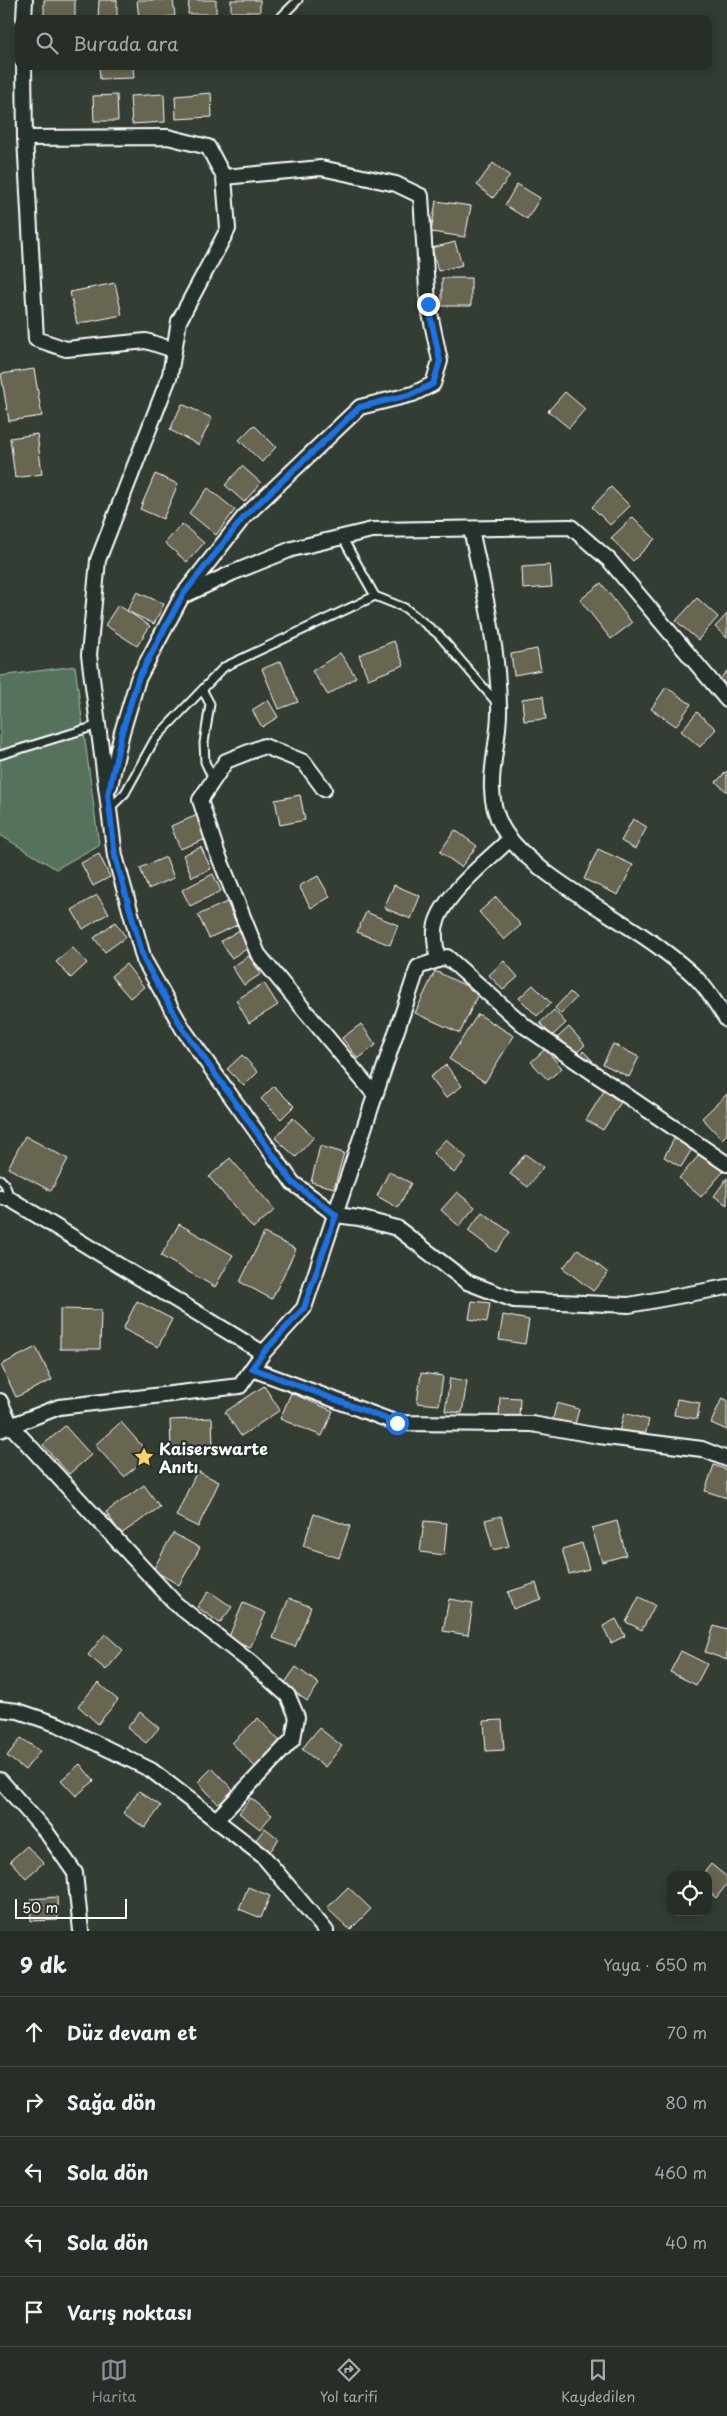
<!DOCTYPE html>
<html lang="tr">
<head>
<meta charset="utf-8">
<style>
	body { margin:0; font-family:"Playpen Sans",sans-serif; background:#323a33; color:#f1f3f6 }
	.controls { position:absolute; right:15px; bottom:15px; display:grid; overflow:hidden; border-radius:10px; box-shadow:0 2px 12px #0003 }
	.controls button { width:45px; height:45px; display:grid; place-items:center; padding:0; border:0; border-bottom:1px solid #424a44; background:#262e27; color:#f1f3f6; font:25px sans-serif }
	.scale { position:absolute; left:15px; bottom:12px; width:112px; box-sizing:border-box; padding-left:5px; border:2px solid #fff; border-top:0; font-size:14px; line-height:18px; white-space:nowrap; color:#fff; -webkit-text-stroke:4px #26332d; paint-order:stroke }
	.stop { position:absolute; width:15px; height:15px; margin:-11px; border:4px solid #1a73e8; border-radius:50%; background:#fff }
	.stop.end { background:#1a73e8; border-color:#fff; box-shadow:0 1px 5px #0008 }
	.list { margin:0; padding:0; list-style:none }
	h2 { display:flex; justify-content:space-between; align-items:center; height:65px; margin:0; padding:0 20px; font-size:21px }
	h2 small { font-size:16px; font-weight:400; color:#a4a8a7 }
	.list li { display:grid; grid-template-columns:32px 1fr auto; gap:15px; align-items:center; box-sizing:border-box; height:70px; padding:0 20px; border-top:1px solid #424a44 }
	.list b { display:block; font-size:19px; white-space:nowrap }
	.list em { font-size:16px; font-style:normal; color:#a4a8a7 }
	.icon { flex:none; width:28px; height:28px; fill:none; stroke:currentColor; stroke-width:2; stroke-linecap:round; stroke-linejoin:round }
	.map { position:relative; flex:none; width:727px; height:1931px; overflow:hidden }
	.search { position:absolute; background:#262e27; box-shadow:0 2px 12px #0003; left:15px; right:15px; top:15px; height:55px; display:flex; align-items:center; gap:12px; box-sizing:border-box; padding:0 18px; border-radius:10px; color:#a4a8a7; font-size:19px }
	.sheet { height:415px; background:#262e27 }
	nav { display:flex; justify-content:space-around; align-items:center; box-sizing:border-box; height:70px; border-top:1px solid #424a44; background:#262e27; font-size:14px; color:#a4a8a7 }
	nav a { display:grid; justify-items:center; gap:2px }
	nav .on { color:#8c9099 }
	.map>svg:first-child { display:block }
</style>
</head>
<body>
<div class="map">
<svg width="727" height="1931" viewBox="0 0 727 1931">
	<rect width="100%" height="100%" fill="#333d34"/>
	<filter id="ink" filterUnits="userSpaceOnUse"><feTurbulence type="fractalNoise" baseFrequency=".02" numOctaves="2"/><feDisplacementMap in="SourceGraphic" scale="10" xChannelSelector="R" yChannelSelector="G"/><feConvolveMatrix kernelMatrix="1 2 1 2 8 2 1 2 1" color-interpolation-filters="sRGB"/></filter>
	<g filter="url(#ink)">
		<path fill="#55735c" stroke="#aab9ae" d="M75,666L99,845L56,869L0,835V676Z"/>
		<g fill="#676551" stroke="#fff">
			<rect x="44" y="0" width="31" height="19"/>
			<path d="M99,0H117V19H98Z"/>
			<path d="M137,0H173L175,16L139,19Z"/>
			<path d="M189,0H216V14H188Z"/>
			<rect x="231" y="0" width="29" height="12"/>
			<path d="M99,66H133L134,78L100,79Z"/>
			<path d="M211,93L212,117L176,119L175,96Z"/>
			<path d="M164,94L165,122L132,124L130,96Z"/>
			<path d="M117,95L118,121H94L93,96Z"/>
			<path d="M493,163L510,176L493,198L477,185Z"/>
			<path d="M517,184L540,198L527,219L505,205Z"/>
			<path d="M436,201L471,206L465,237L431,232Z"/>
			<path d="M455,242L462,265L438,271L432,248Z"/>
			<rect x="442" y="278" width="29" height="28"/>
			<path d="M115,283L122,315L77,324L70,292Z"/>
			<path d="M34,369L42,416L9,421L1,374Z"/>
			<path d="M565,392L585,409L569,428L548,411Z"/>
			<path d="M182,404L212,418L199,445L170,430Z"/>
			<path d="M254,425L276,447L262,462L239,440Z"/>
			<path d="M37,434L42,474L15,478L10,438Z"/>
			<path d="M242,466L261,483L244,502L225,485Z"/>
			<path d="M155,474L178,484L163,519L140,509Z"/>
			<path d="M611,487L630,506L610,525L592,507Z"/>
			<path d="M208,488L235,510L216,535L189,513Z"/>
			<path d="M633,517L655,539L633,561L611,538Z"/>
			<path d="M182,524L204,543L187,562L165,543Z"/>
			<path d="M550,565L552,587L523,589L522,567Z"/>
			<path d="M601,583L632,623L611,639L580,600Z"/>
			<path d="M137,592L164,604L154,624L127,611Z"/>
			<path d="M697,598L718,617L698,640L676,621Z"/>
			<path d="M118,605L150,626L137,646L105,625Z"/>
			<path d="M727,614V638L715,627Z"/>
			<path d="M394,641L404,665L368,679L359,655Z"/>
			<path d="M537,649L541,670L514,675L511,654Z"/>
			<path d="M340,653L356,677L328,695L312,671Z"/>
			<path d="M281,661L298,702L279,709L262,669Z"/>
			<path d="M727,671V685L720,679Z"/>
			<path d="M666,687L691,704L676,726L651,709Z"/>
			<path d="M543,696L546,719L524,721L522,699Z"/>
			<path d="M268,700L278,717L262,727L252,710Z"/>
			<path d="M697,712L716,729L700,747L681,731Z"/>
			<path d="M727,771V792L716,782Z"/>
			<path d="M300,795L305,820L280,825L275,800Z"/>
			<path d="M200,814L209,838L180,849L171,826Z"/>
			<path d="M633,819L647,827L635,849L621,841Z"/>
			<path d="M455,830L477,846L461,867L440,852Z"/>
			<path d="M201,847L211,869L192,877L183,855Z"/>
			<path d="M598,849L633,865L618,895L584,879Z"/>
			<path d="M99,854L110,877L93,886L81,863Z"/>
			<path d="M166,857L174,878L148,889L140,868Z"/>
			<path d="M213,874L221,891L190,906L182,890Z"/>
			<path d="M318,876L330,897L311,908L299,886Z"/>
			<path d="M394,885L420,896L411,919L384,908Z"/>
			<path d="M97,895L109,913L83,929L72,910Z"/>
			<path d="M496,897L521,925L504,940L479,912Z"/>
			<path d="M227,902L237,925L209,938L198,915Z"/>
			<path d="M366,912L398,925L390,945L357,932Z"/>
			<path d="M115,922L126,937L105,952L94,938Z"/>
			<path d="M243,928L252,946L231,958L221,941Z"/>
			<path d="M72,947L87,963L71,978L56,962Z"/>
			<path d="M249,956L261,974L244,985L232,967Z"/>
			<path d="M504,961L518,977L503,990L489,975Z"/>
			<path d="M126,964L144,987L130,998L111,976Z"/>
			<path d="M435,971L479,992L460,1033L415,1013Z"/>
			<path d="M264,983L278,1005L249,1023L236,1000Z"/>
			<path d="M533,985L551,1003L537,1016L519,998Z"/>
			<path d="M570,992L576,998L561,1014L555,1008Z"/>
			<path d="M554,1010L566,1023L552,1036L540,1023Z"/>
			<path d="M478,1014L514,1036L485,1082L449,1059Z"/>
			<path d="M361,1024L376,1045L358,1059L342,1038Z"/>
			<path d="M569,1027L585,1045L573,1056L557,1038Z"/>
			<path d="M613,1044L639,1057L629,1077L603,1064Z"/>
			<path d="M545,1049L562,1068L548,1080L531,1062Z"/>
			<path d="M583,1051L593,1061L586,1067L577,1057Z"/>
			<path d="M242,1055L258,1072L244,1086L227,1069Z"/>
			<path d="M446,1065L462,1086L446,1098L430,1077Z"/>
			<path d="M274,1086L294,1106L281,1119L261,1099Z"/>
			<path d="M604,1091L621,1102L603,1130L586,1120Z"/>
			<path d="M727,1094V1134L722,1139L702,1118Z"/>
			<path d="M293,1118L314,1137L296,1157L275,1138Z"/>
			<path d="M677,1134L695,1144L681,1167L664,1157Z"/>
			<path d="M25,1136L68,1159L51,1191L8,1168Z"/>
			<path d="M446,1139L467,1158L454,1173L433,1153Z"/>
			<path d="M320,1146L344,1153L334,1188L311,1182Z"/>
			<path d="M701,1153L723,1172L701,1197L679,1178Z"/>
			<path d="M525,1154L543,1167L528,1187L510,1174Z"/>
			<path d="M230,1158L275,1210L253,1228L209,1177Z"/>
			<path d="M389,1172L411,1183L398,1208L377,1196Z"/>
			<path d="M727,1178V1205L714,1196Z"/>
			<path d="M457,1192L475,1207L459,1226L441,1210Z"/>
			<path d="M482,1212L510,1232L496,1252L468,1231Z"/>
			<path d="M179,1224L233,1255L215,1287L161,1256Z"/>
			<path d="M264,1233L296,1249L272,1299L240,1282Z"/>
			<path d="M578,1249L608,1273L593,1291L563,1268Z"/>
			<path d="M137,1301L172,1319L158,1347L123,1329Z"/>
			<path d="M472,1301L490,1303L487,1322L469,1319Z"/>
			<path d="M60,1309L101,1310L100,1349H60Z"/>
			<path d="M503,1315L529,1320L525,1344L499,1340Z"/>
			<path d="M36,1347L52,1380L16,1397L1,1365Z"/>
			<path d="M421,1373L443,1376L439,1405L417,1403Z"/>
			<path d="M450,1378L467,1381L462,1413L445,1411Z"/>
			<path d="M264,1386L280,1410L241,1436L225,1412Z"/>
			<path d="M291,1393L333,1411L322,1436L280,1419Z"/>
			<path d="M500,1397L520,1398L519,1418L499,1417Z"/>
			<path d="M722,1398L727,1400V1430L711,1423Z"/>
			<path d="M677,1399L700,1403L697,1419L674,1415Z"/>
			<path d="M557,1403L579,1409L574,1428L552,1422Z"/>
			<path d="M624,1413L649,1420L644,1439L619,1432Z"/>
			<path d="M212,1418L213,1447L171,1449L170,1420Z"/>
			<path d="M121,1422L150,1455L124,1477L95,1445Z"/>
			<path d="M65,1426L91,1455L69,1474L43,1445Z"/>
			<path d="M714,1465L727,1470V1498L705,1491Z"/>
			<path d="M197,1471L219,1482L198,1527L176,1516Z"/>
			<path d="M144,1485L160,1507L121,1534L106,1512Z"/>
			<path d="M314,1514L350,1526L339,1558L303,1546Z"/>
			<path d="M501,1516L509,1546L493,1550L485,1520Z"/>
			<path d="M424,1521L447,1523L444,1555L420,1552Z"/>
			<path d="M617,1521L626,1555L602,1562L592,1528Z"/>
			<path d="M173,1533L200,1548L179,1585L153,1570Z"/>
			<path d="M582,1543L589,1569L569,1574L562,1549Z"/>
			<path d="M536,1583L541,1599L513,1609L508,1592Z"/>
			<path d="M209,1591L232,1607L220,1623L197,1607Z"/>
			<path d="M639,1597L655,1605L642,1630L626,1622Z"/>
			<path d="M289,1598L311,1607L295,1647L273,1638Z"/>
			<path d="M449,1599L473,1603L468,1635L443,1631Z"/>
			<path d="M243,1603L266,1613L250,1648L228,1639Z"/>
			<path d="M616,1619L625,1636L611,1643L603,1626Z"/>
			<path d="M714,1626L727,1630V1660L705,1652Z"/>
			<path d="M105,1634L123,1650L106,1670L88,1655Z"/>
			<path d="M681,1651L707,1664L696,1685L670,1672Z"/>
			<path d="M296,1667L319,1684L307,1701L284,1684Z"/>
			<path d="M98,1683L118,1700L98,1724L78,1706Z"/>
			<path d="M140,1712L159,1728L146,1743L127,1728Z"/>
			<path d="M258,1718L284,1746L258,1770L232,1743Z"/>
			<path d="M502,1720L504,1750L486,1751L484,1721Z"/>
			<path d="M319,1728L342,1746L325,1767L302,1749Z"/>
			<path d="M21,1738L40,1751L25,1770L7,1756Z"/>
			<path d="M80,1764L94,1781L76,1796L61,1780Z"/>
			<path d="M212,1768L235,1792L220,1806L198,1782Z"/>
			<path d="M139,1791L161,1806L145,1828L123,1813Z"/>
			<path d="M251,1798L272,1815L260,1829L239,1813Z"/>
			<path d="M265,1828L279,1839L270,1852L255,1841Z"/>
			<path d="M27,1846L43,1863L26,1878L10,1861Z"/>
			<path d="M711,1864L727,1877V1884L716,1898L708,1891V1875H702Z"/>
			<path d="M248,1887L270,1896L261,1918L239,1909Z"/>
			<path d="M348,1887L371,1909L350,1930L327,1908Z"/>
			<path d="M57,1897L58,1920L31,1921L30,1899Z"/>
		</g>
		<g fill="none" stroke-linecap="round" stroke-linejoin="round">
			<defs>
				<g id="lane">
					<path d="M279,19L298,0"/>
					<path d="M342,537L375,596L405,608L439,635L496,702"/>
					<path d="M203,691L210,704L204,743L205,762L213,779"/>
					<path d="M0,755L99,725"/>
					<path d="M109,809L125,793L155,739L224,667L375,596"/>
					<path d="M0,1179L5,1184L10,1198"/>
				</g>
				<g id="street">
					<path d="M24,19L25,0"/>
					<path d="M24,66L25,138L36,339L66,349L146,341L174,350"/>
					<path d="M25,138L168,137L208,147L224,177L228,229L179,321L170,375L98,560L89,655L115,856L144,960L183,1029L293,1183L336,1215L359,1218L397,1228L467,1282L514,1300L629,1305L727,1287"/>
					<path d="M471,529C483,587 498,645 499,705C501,747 480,787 502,827C526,871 618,916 660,948C673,958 687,968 698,980C709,991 718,1007 727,1020"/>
					<path d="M185,595L232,573L292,549L372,530L571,527L609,560L727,700"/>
					<path d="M110,786L122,732L138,679L182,596L244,517L360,407L413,394L433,384L440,361L428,304L421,196L396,184L321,168L224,177"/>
					<path d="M324,789L304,762L264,746L226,761L200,800L217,852L258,954L375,1095"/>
					<path d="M437,960C437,951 434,939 435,930C437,900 489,859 510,839"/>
					<path d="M0,1197L10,1199L263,1353"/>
					<path d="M252,1369L397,1423L532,1424L599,1436L702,1449L727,1459"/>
					<path d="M0,1401L11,1426L176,1604L250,1662L288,1696L297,1717L293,1739L216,1820"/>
					<path d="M0,1430L59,1407L240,1386L263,1353L304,1308L418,967L447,957L526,1027L727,1164"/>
					<path d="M0,1709L18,1711L59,1725L151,1770L263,1856L326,1931"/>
					<path d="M0,1780L47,1833L75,1873L81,1931"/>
				</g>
			</defs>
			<use href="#lane" stroke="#fff" stroke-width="11"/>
			<use href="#street" stroke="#fff" stroke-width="18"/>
			<use href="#lane" stroke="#26332d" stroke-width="7"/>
			<use href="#street" stroke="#26332d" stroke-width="14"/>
		</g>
	</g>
	<g fill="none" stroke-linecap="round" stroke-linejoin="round" filter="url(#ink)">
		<path stroke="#1a73e8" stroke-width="6" d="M397,1423L252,1368L263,1353L304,1308L336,1215L293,1183L183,1029L144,960L115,856L108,795L122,732L138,679L182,596L244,517L360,407L413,394L433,384L440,361L428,304"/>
	</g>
	<defs>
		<symbol id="sight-bare" viewBox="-9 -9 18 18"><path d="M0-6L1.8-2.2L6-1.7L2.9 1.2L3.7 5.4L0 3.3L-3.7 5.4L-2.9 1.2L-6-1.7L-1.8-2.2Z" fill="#ffd166" stroke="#26332d" stroke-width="2.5" paint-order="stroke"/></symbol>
	</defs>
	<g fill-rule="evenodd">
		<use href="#sight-bare" x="130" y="1443" width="28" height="28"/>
	</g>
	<g text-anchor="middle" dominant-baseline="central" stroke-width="4.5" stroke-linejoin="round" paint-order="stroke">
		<g font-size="16" font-weight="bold" fill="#fff" stroke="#26332d" text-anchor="start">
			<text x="159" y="1448">Kaiserswarte<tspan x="159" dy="18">Anıtı</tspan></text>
		</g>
	</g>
</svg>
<div class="controls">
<button><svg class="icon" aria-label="locate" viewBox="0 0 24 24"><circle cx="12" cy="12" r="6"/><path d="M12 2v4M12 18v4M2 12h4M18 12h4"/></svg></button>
</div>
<div class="scale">50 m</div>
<div class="stop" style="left:397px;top:1423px"></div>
<div class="stop end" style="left:428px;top:304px"></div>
<div class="search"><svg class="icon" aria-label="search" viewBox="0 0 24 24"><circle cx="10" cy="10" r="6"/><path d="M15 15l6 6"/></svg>Burada ara</div>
</div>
<section class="sheet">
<h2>9 dk<small>Yaya · 650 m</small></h2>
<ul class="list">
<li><svg class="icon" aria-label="ahead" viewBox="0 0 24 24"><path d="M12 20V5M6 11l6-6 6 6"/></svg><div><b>Düz devam et</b></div><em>70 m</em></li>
<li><svg class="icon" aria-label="right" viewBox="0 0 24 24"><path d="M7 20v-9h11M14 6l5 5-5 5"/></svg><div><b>Sağa dön</b></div><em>80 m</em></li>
<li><svg class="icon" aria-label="left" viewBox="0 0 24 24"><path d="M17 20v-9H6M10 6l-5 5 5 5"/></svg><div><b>Sola dön</b></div><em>460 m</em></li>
<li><svg class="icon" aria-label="left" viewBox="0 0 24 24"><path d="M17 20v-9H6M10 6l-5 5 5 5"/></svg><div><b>Sola dön</b></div><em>40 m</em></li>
<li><svg class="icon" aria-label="arrive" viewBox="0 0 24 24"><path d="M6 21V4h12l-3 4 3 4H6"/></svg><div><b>Varış noktası</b></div></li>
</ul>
</section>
<nav>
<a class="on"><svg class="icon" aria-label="map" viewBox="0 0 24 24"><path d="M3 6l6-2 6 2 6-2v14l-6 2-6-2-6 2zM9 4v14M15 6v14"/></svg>Harita</a>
<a><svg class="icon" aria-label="directions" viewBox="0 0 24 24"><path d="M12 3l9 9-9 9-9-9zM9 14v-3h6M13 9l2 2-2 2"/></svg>Yol tarifi</a>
<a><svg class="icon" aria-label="saved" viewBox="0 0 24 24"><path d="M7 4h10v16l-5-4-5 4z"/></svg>Kaydedilen</a>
</nav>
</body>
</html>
